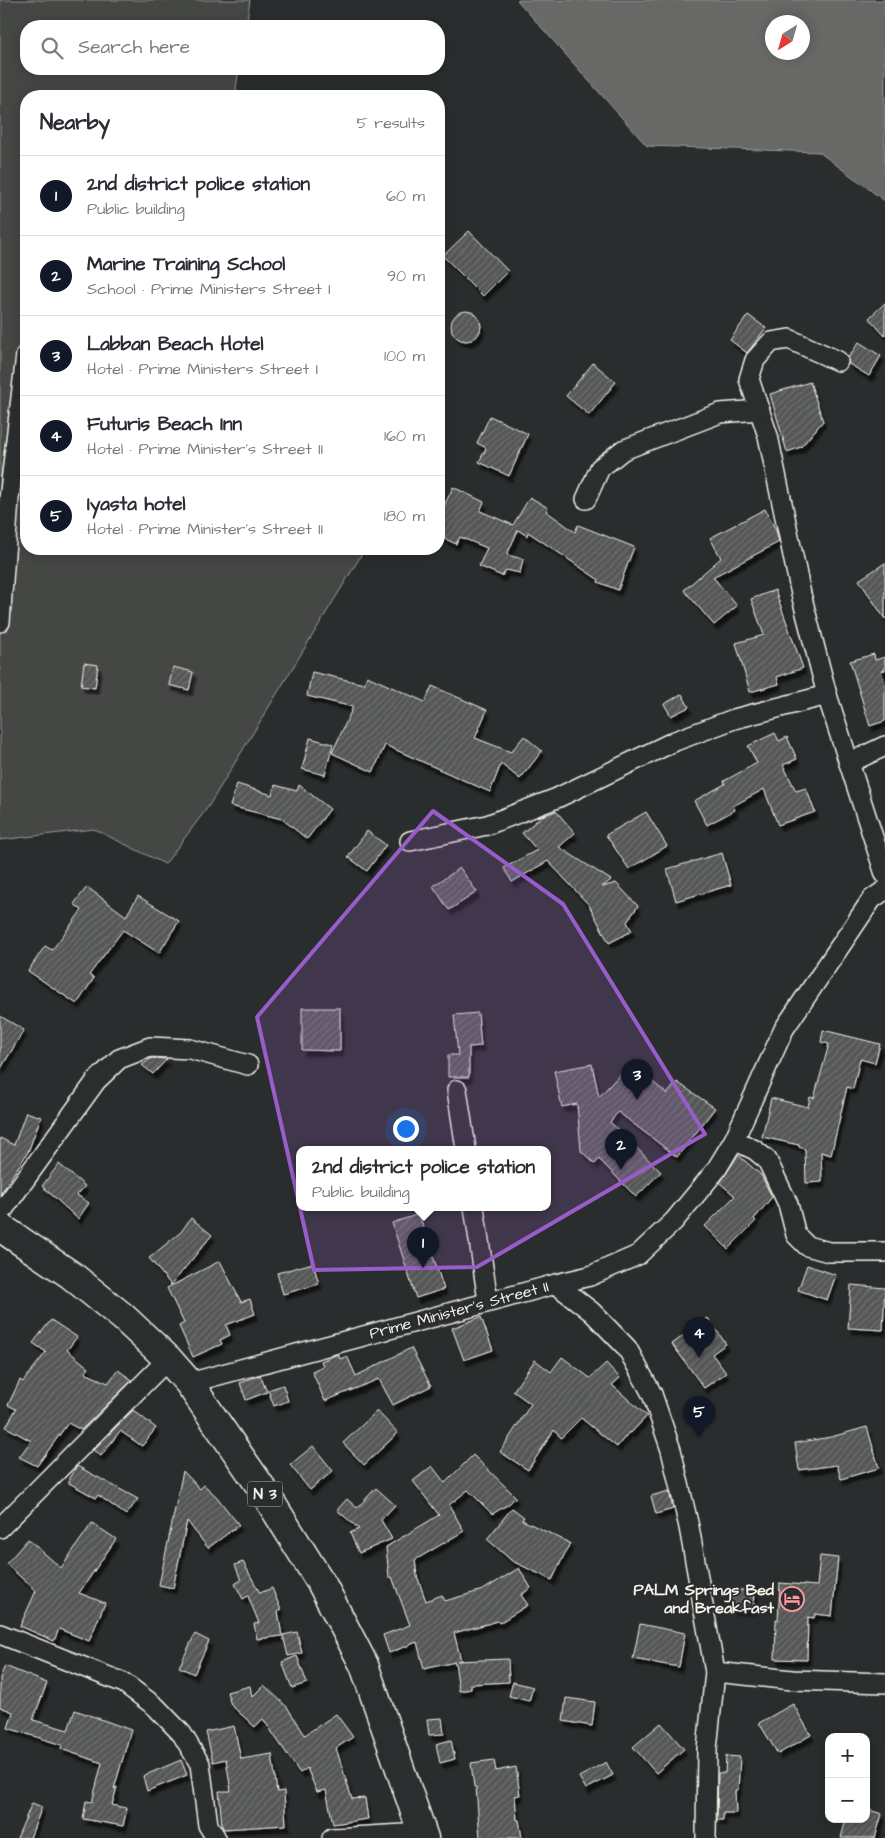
<!DOCTYPE html>
<html lang="en">
<head>
<meta charset="utf-8">
<style>
	body { margin:0; font-family:"Architects Daughter",sans-serif; background:#f2f2f3; color:#2b2b33 }
	.controls { position:absolute; right:15px; bottom:15px; display:grid; overflow:hidden; border-radius:10px; box-shadow:0 2px 12px #0003 }
	.controls button { width:45px; height:45px; display:grid; place-items:center; padding:0; border:0; border-bottom:1px solid #e1e1e2; background:#fff; color:#2b2b33; font:25px sans-serif }
	.compass { position:absolute; left:765px; top:15px; width:45px; height:45px; border-radius:50%; background:#fff; box-shadow:0 2px 12px #0003; rotate:217deg }
	.you { position:absolute; left:405px; top:1128px; width:18px; height:18px; margin:-12px; border:4px solid #fff; border-radius:50%; background:#1a73e8; box-shadow:0 0 0 8px #1a73e833 }
	.badge { display:grid; place-items:center; width:32px; height:32px; border-radius:50%; background:#111827; color:#fff; font-size:16px; font-weight:700 }
	.pin { position:absolute; translate:-50% -41px; filter:drop-shadow(0 1px 2px #0008) }
	.pin::after { content:''; position:absolute; top:26px; width:18px; height:15px; background:inherit; clip-path:polygon(0 0,100% 0,50% 100%) }
	.popup { position:absolute; left:296px; top:1146px; width:255px; height:65px; box-sizing:border-box; display:grid; place-content:center; border-radius:10px; background:#fff; filter:drop-shadow(0 1px 4px #0005); font-size:16px; white-space:nowrap; color:#7c7c81 }
	.popup b { font-size:19px; color:#2b2b33 }
	.popup::after { content:''; position:absolute; left:50%; top:100%; margin-left:-10px; border:10px solid transparent; border-top-color:#fff }
	.list { margin:0; padding:0; list-style:none }
	h2 { display:flex; justify-content:space-between; align-items:center; height:65px; margin:0; padding:0 20px; font-size:21px }
	h2 small { font-size:16px; font-weight:400; color:#7c7c81 }
	.list li { display:grid; grid-template-columns:32px 1fr auto; gap:15px; align-items:center; box-sizing:border-box; height:80px; padding:0 20px; border-top:1px solid #e1e1e2 }
	.list b { display:block; font-size:19px; white-space:nowrap }
	.list p { margin:0; font-size:16px; white-space:nowrap; color:#7c7c81 }
	.list em { font-size:16px; font-style:normal; color:#7c7c81 }
	.icon { flex:none; width:28px; height:28px; fill:none; stroke:currentColor; stroke-width:2; stroke-linecap:round; stroke-linejoin:round }
	.map { position:relative; flex:none; width:885px; height:1838px; overflow:hidden }
	.search { position:absolute; background:#fff; box-shadow:0 2px 12px #0003; left:20px; top:20px; width:425px; height:55px; display:flex; align-items:center; gap:12px; box-sizing:border-box; padding:0 18px; border-radius:20px; color:#7c7c81; font-size:19px }
	.panel { position:absolute; background:#fff; box-shadow:0 2px 12px #0003; left:20px; top:90px; width:425px; height:465px; border-radius:20px }
	.map>svg:first-child { display:block }
</style>
</head>
<body>
<div class="map">
<svg width="885" height="1838" viewBox="0 0 885 1838">
	<defs>
		<pattern id="building-hatch" width="6" height="6" patternUnits="userSpaceOnUse" patternTransform="scale(1.25)"><rect width="6" height="6" fill="#555756"/><path d="M-1 1l2-2M0 6l6-6M5 7l2-2" fill="none" stroke="#6e706e"/></pattern>
		<filter id="shadow"><feDropShadow dx="3" dy="5.5" stdDeviation="1" flood-color="#0009"/></filter>
	</defs>
	<rect width="100%" height="100%" fill="#2a2d2e"/>
	<filter id="ink" filterUnits="userSpaceOnUse"><feTurbulence type="fractalNoise" baseFrequency=".02" numOctaves="2"/><feDisplacementMap in="SourceGraphic" scale="10" xChannelSelector="R" yChannelSelector="G"/><feConvolveMatrix kernelMatrix="1 2 1 2 8 2 1 2 1" color-interpolation-filters="sRGB"/></filter>
	<g filter="url(#ink)">
		<path fill="#444645" stroke="#9c9c96" d="M0,0H250L246,26H26V69H239L236,88L237,96H26V549H365L208,807L165,864L94,829L0,840Z"/>
		<path fill="#676866" stroke="#9f9f9a" fill-rule="evenodd" d="M517,0H885V201L819,152L647,146ZM772,22H802V52H772Z"/>
		<g fill="url(#building-hatch)" stroke="#f4f1e8" filter="url(#shadow)">
			<path d="M469,231L508,271L483,296L443,256Z"/>
			<path d="M885,303V336L869,318Z"/>
			<circle cx="466" cy="326" r="15"/>
			<path d="M748,315L766,328L747,353L730,340Z"/>
			<path d="M859,342L881,356L869,376L849,364L848,358Z"/>
			<path d="M593,363L616,382L589,415L566,396Z"/>
			<path d="M810,382L823,421L801,447L787,452L770,394Z"/>
			<path d="M490,416L528,434L509,476L479,462L486,448L477,443Z"/>
			<path d="M453,487L484,502L480,511L513,525L530,497L548,508L546,511L575,532L578,525L634,547L618,590L598,582L599,580L528,532L527,536L518,530L507,555L523,559L520,573L506,570L502,576L479,566L487,548L460,537L456,544L439,536V517Z"/>
			<path d="M765,509L776,530L779,542L713,577L737,606L714,625L684,590L721,558L710,538Z"/>
			<path d="M885,563V619L859,580Z"/>
			<path d="M775,590L803,668L777,677L779,684L750,692L736,643L764,635L751,599Z"/>
			<path d="M874,654L875,660L885,657V670L881,671L885,684V721L870,726L850,661Z"/>
			<path d="M84,663L98,665L95,688L81,686Z"/>
			<path d="M173,667L193,672L189,690L169,685Z"/>
			<path d="M312,672L364,684L367,676L425,702L432,686L487,710L475,738L511,752L524,736L542,751L520,779L501,764L490,792L385,745L373,772L332,753L353,707L307,696Z"/>
			<path d="M682,694L689,707L671,716L664,704Z"/>
			<path d="M775,733L779,741L787,737L797,759L783,765L796,791L806,788L815,812L778,825L764,789L733,806L735,810L707,825L694,801L725,784L724,781L757,763L748,746Z"/>
			<path d="M310,738L333,744L325,775L302,769Z"/>
			<path d="M237,784L272,795L275,785L297,791L299,785L330,809L307,839L282,819L230,806Z"/>
			<path d="M556,811L575,833L559,847L611,880L602,887L616,883L638,906L627,922L632,931L609,943L589,905L548,861L512,882L504,868L537,850L522,833L542,816Z"/>
			<path d="M646,812L667,846L629,869L606,835Z"/>
			<path d="M367,831L386,845L367,871L348,857Z"/>
			<path d="M722,853L731,885L676,901L667,869Z"/>
			<path d="M460,868L477,892L449,910L433,886Z"/>
			<path d="M87,887L126,916L138,896L179,921L159,953L123,930L89,975L94,978L77,1004L28,971L45,946L52,950L82,910L74,904Z"/>
			<path d="M302,1008H340V1051L302,1050Z"/>
			<path d="M478,1013L481,1046L469,1047V1077H448V1055H458L454,1015Z"/>
			<path d="M0,1016L24,1030L0,1070Z"/>
			<path d="M823,1030L880,1044L875,1063L860,1059L853,1089L847,1087L831,1155L821,1152L822,1182L806,1183L805,1149L799,1147V1145L762,1137L771,1098L808,1107L810,1097L814,1098L829,1044L821,1042Z"/>
			<path d="M152,1058L167,1059L153,1074L142,1065Z"/>
			<path d="M592,1064L599,1097L623,1071L639,1086L647,1077L667,1094L677,1082L715,1108L677,1157L618,1112L610,1122L661,1172L636,1197L599,1159L595,1164L581,1151L577,1104L562,1107L554,1071Z"/>
			<path d="M26,1112L41,1117L28,1152L0,1195V1138L14,1145Z"/>
			<path d="M738,1155L761,1175L772,1197L754,1219L756,1221L728,1249L705,1226L735,1196L720,1183Z"/>
			<path d="M59,1164L85,1186L77,1195L89,1203L78,1219L42,1186Z"/>
			<path d="M419,1214L444,1289L416,1298L392,1223Z"/>
			<path d="M191,1218L212,1235L171,1285L149,1258L181,1232Z"/>
			<path d="M220,1261L241,1302L250,1299L255,1314L226,1325L230,1335L220,1340L222,1344L193,1357L179,1326L184,1323L167,1288Z"/>
			<path d="M313,1263L319,1284L283,1294L277,1273Z"/>
			<path d="M807,1265L836,1275L827,1300L798,1290Z"/>
			<path d="M851,1285L885,1288L883,1330L848,1328Z"/>
			<path d="M481,1317L493,1350L464,1360L452,1328Z"/>
			<path d="M708,1318L726,1344L712,1354L726,1373L704,1388L672,1344Z"/>
			<path d="M51,1320L77,1337L67,1350L89,1368L85,1373L108,1383L118,1370L132,1380L81,1430L68,1423L37,1466L19,1457L31,1441L6,1427L16,1409L8,1405L20,1380L23,1382L46,1352L33,1343Z"/>
			<path d="M411,1348L431,1386L393,1405L379,1379L325,1401L312,1371L323,1366L321,1361L338,1354L340,1359L347,1356L356,1376Z"/>
			<path d="M562,1357L590,1378L606,1363L620,1378L612,1385L647,1416L631,1433L629,1432L617,1447L581,1418L561,1438L554,1430L528,1470L500,1452L531,1404L513,1391L535,1360L551,1372Z"/>
			<path d="M260,1375L267,1392L246,1400L240,1383Z"/>
			<path d="M283,1385L288,1401L274,1406L268,1390Z"/>
			<path d="M133,1410L156,1428L142,1446L120,1431L101,1456L93,1450Z"/>
			<path d="M377,1411L398,1433L364,1465L343,1443Z"/>
			<path d="M867,1427L879,1468L841,1479L837,1465L799,1470L795,1443L831,1437Z"/>
			<path d="M313,1446L333,1471L310,1490L290,1465Z"/>
			<path d="M473,1455L516,1497L509,1504L492,1514L468,1490L449,1505L464,1531L415,1560L417,1576L426,1601L442,1595L445,1601L483,1590L519,1568L531,1588L521,1595L528,1605L499,1623L498,1621L454,1633L461,1660L457,1661L508,1659L509,1682L471,1684V1689L459,1691L455,1662L424,1669L417,1642L389,1653L383,1635L410,1625L392,1577H389L386,1547L439,1515L413,1481L432,1466L445,1483Z"/>
			<path d="M77,1466L138,1499L126,1515L98,1495L96,1498L69,1483V1478Z"/>
			<path d="M183,1471L200,1489L204,1485L216,1496L239,1525L208,1548L187,1521L173,1588L159,1585Z"/>
			<path d="M376,1488L395,1505L381,1520L392,1539L359,1553L350,1533L359,1529L337,1510L347,1499L357,1508Z"/>
			<path d="M669,1491L673,1509L656,1514L651,1496Z"/>
			<path d="M512,1508L524,1517L522,1520L570,1543L552,1580L512,1561L487,1539Z"/>
			<path d="M92,1523L116,1539L79,1593L105,1603L89,1641L59,1629L54,1641L20,1626L36,1591L6,1564L28,1539L61,1568Z"/>
			<path d="M820,1556L838,1558L832,1616L815,1614L814,1618L808,1617L807,1660L775,1659L776,1619L778,1620L780,1583L817,1586Z"/>
			<path d="M243,1562L260,1593L272,1588L281,1610L278,1611L282,1636L257,1639L254,1624L259,1623L248,1596L243,1599L235,1584L241,1580L235,1565Z"/>
			<path d="M732,1590H755L754,1609H731Z"/>
			<path d="M640,1624L685,1633L679,1667L633,1659Z"/>
			<path d="M297,1632L302,1653L288,1656L283,1635Z"/>
			<path d="M195,1634L209,1641L194,1674L179,1667Z"/>
			<path d="M297,1656L307,1683L292,1688L282,1662Z"/>
			<path d="M5,1666L47,1683L33,1720L68,1730L75,1710L131,1730L114,1789L117,1787L112,1805L127,1808L123,1826L83,1819L86,1801L92,1802L102,1763L61,1749L62,1745L8,1728L13,1712L0,1707V1678Z"/>
			<path d="M513,1682L533,1687L529,1701L509,1696Z"/>
			<path d="M264,1685L287,1707L305,1735L336,1714L353,1737L336,1748L352,1799L365,1798L368,1819L333,1824L326,1790L317,1792L307,1768L300,1773L263,1719L255,1727L231,1705L227,1692L250,1686L252,1697Z"/>
			<path d="M566,1698L595,1702L592,1726L563,1721Z"/>
			<path d="M793,1704L811,1735L778,1754L759,1723Z"/>
			<path d="M442,1718L444,1734L429,1735L427,1719Z"/>
			<path d="M661,1723L684,1749L656,1773L633,1747Z"/>
			<path d="M234,1726L241,1759L272,1754L277,1792L284,1791L286,1825L224,1829L222,1826L219,1791H231L226,1759L213,1762L206,1732Z"/>
			<path d="M451,1740L455,1759L440,1763L436,1744Z"/>
			<path d="M726,1756L740,1757L738,1790H735L736,1813H723V1820H717L718,1773H725Z"/>
			<path d="M181,1760L187,1775L147,1791L143,1776Z"/>
			<path d="M494,1760L496,1771L516,1767L520,1795L515,1796L517,1820H519L522,1838H480L476,1787H474L471,1763Z"/>
			<path d="M606,1762L613,1775L586,1789L579,1777Z"/>
			<path d="M32,1803L42,1807L30,1838H17Z"/>
			<path d="M866,1809L882,1814L875,1838H841L846,1819H866Z"/>
		</g>
		<g fill="none" stroke-linecap="round" stroke-linejoin="round">
			<defs>
				<g id="street">
					<path d="M838,361L789,339L771,342L755,360L749,379L768,436L801,594L827,695L885,874"/>
					<path d="M586,499L600,468L623,450L720,413L760,410"/>
					<path d="M0,622L9,499L26,355"/>
					<path d="M849,763L885,746"/>
					<path d="M410,841L487,825L557,798L675,741L734,719L827,695"/>
					<path d="M457,1090L466,1149"/>
					<path d="M734,1140L755,1150L767,1160L788,1204L796,1235L807,1246L829,1252H885"/>
					<path d="M474,1207L488,1301"/>
					<path d="M0,1214L96,1081L119,1059L150,1047L190,1049L248,1065"/>
					<path d="M556,1284L590,1276L638,1255L674,1221L716,1170L734,1140L784,1029L872,899L885,890"/>
					<path d="M189,1383L556,1284L592,1312L627,1348L652,1394L671,1450L689,1527L715,1672L707,1749L706,1838"/>
					<path d="M0,1528L168,1359"/>
					<path d="M0,1634L124,1683L156,1707L182,1734L200,1764L208,1825L216,1838"/>
					<path d="M715,1672L792,1680L885,1683"/>
					<path d="M332,1838L423,1833"/>
				</g>
				<path id="highway" d="M0,1227L71,1275L123,1317L168,1359L189,1383L263,1490L323,1586L364,1665L424,1838"/>
			</defs>
			<use href="#street" stroke="#f4f1e8" stroke-width="22"/>
			<use href="#highway" stroke="#f4f1e8" stroke-width="31"/>
			<use href="#street" stroke="#2a2d2e" stroke-width="19"/>
			<use href="#highway" stroke="#2a2d2e" stroke-width="28"/>
		</g>
	</g>
	<path fill="#995dc9" fill-opacity="0.2" stroke="#995dc9" stroke-width="4" stroke-linejoin="round" d="M433,811L563,904L705,1134L477,1267L314,1270L257,1017Z"/>
	<defs>
		<symbol id="hotel-ring" viewBox="-11 -11 22 22"><circle r="9.5" fill="#2a2d2e" stroke="#ff9aa2" stroke-width="1.5"/><path d="M-6-4.5h1.5V1H6V5H4.5V3h-9V5H-6ZM-4 0a1.8 1.8 0 1 1 3.6 0ZM.5 0V-2.5h3Q6-2.5 6 0Z" fill="#ff9aa2"/></symbol>
	</defs>
	<g fill-rule="evenodd">
		<use href="#hotel-ring" x="778" y="1585" width="28" height="28"/>
	</g>
	<g text-anchor="middle" dominant-baseline="central" stroke-width="4" stroke-linejoin="round" paint-order="stroke">
		<rect fill="#2a2d2e" stroke="#b7b6b0" stroke-width="1" x="247.5" y="1481.5" width="35" height="25" rx="4"/>
		<g font-size="15" font-weight="bold" fill="#f4f1e8">
			<text x="265" y="1494">N 3</text>
		</g>
		<g font-size="16" fill="#f4f1e8" stroke="#2a2d2e">
			<text transform="translate(459 1310) rotate(-15)">Prime Minister's Street II</text>
		</g>
		<g font-size="16" font-weight="bold" fill="#f4f1e8" stroke="#2a2d2e" text-anchor="end">
			<text x="774" y="1590">PALM Springs Bed<tspan x="774" dy="18">and Breakfast</tspan></text>
		</g>
	</g>
</svg>
<div class="controls">
<button>+</button>
<button>−</button>
</div>
<svg class="compass" viewBox="-18 -18 36 36"><path d="M0-13l5 13h-10z" fill="#e53935"/><path d="M0 13l5-13h-10z" fill="#7c7c81"/></svg>
<div class="you"></div>
<div class="pin badge" style="left:423px;top:1268px">1</div>
<div class="popup"><b>2nd district police station</b>Public building</div>
<div class="pin badge" style="left:621px;top:1170px">2</div>
<div class="pin badge" style="left:637px;top:1100px">3</div>
<div class="pin badge" style="left:699px;top:1358px">4</div>
<div class="pin badge" style="left:699px;top:1437px">5</div>
<div class="search"><svg class="icon" aria-label="search" viewBox="0 0 24 24"><circle cx="10" cy="10" r="6"/><path d="M15 15l6 6"/></svg>Search here</div>
<section class="panel">
<h2>Nearby<small>5 results</small></h2>
<ul class="list">
<li><span class="badge">1</span><div><b>2nd district police station</b><p>Public building</p></div><em>60 m</em></li>
<li><span class="badge">2</span><div><b>Marine Training School</b><p>School · Prime Ministers Street I</p></div><em>90 m</em></li>
<li><span class="badge">3</span><div><b>Labban Beach Hotel</b><p>Hotel · Prime Ministers Street I</p></div><em>100 m</em></li>
<li><span class="badge">4</span><div><b>Futuris Beach Inn</b><p>Hotel · Prime Minister's Street II</p></div><em>160 m</em></li>
<li><span class="badge">5</span><div><b>Iyasta hotel</b><p>Hotel · Prime Minister's Street II</p></div><em>180 m</em></li>
</ul>
</section>
</div>
</body>
</html>
